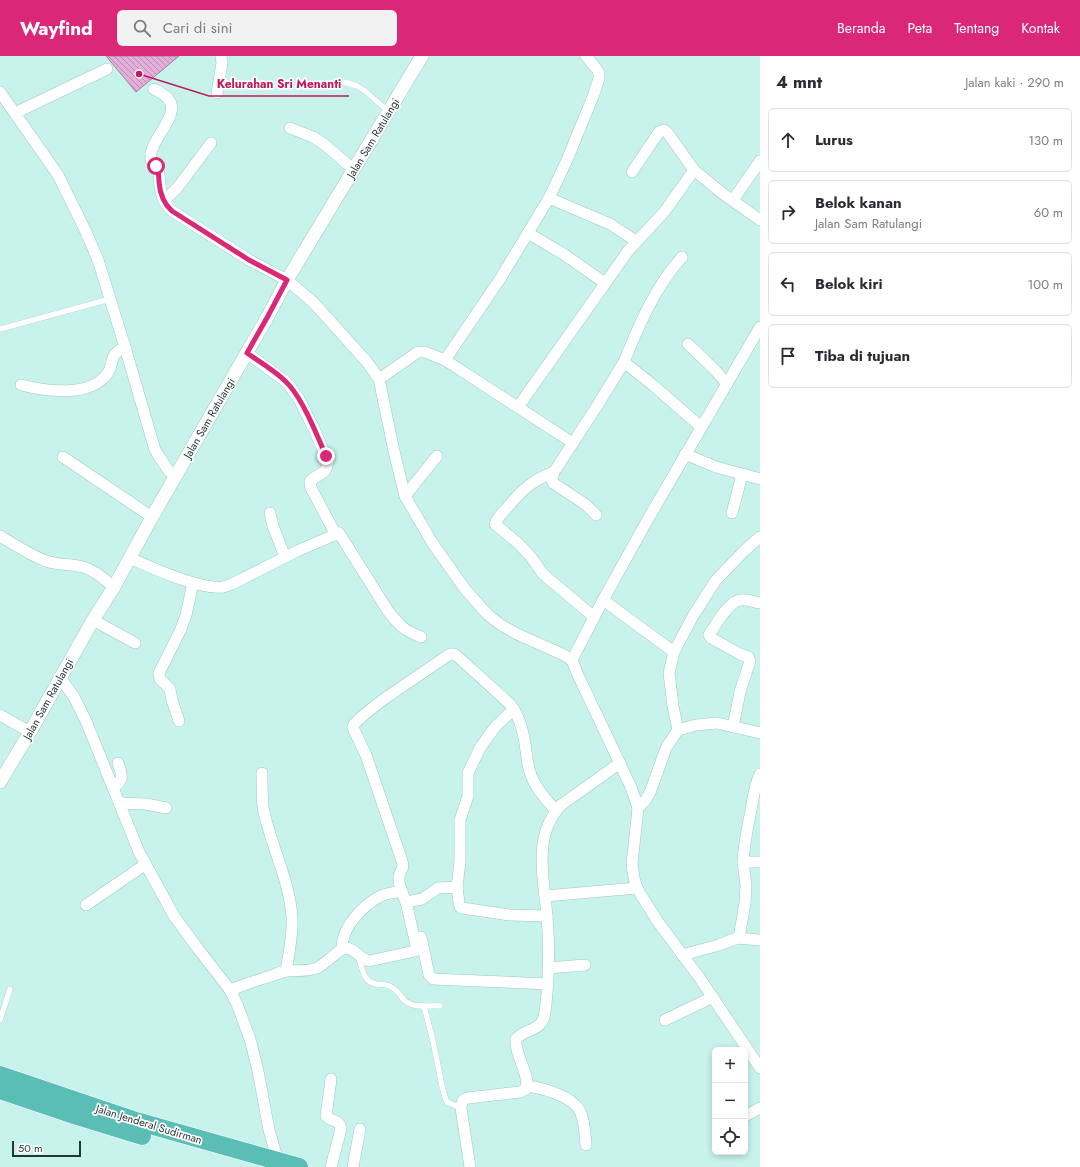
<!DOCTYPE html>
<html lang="id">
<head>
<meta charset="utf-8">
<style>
	body { margin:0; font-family:Jost,sans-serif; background:#f2f2f3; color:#2b2b33 }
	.controls { position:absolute; right:12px; bottom:12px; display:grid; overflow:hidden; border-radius:6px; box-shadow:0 2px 6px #0003 }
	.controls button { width:36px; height:36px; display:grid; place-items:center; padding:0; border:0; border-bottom:1px solid #e1e1e2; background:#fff; color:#2b2b33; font:20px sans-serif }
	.scale { position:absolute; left:12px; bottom:10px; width:69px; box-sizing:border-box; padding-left:4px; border:2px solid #263634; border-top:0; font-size:11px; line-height:14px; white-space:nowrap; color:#263634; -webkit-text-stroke:3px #fff; paint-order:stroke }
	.stop { position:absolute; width:12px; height:12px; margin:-9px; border:3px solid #db2777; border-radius:50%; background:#fff }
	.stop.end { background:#db2777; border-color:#fff; box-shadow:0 1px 4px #0008 }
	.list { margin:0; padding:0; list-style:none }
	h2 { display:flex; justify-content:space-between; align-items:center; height:52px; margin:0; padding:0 16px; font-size:17px }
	h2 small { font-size:13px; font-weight:400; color:#7c7c81 }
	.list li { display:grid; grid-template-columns:26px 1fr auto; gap:12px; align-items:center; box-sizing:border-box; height:64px; margin:0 8px 8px; padding:0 8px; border:1px solid #e1e1e2; border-radius:6px }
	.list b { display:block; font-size:15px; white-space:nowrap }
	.list p { margin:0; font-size:13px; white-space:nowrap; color:#7c7c81 }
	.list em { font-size:13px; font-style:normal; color:#7c7c81 }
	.icon { flex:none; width:22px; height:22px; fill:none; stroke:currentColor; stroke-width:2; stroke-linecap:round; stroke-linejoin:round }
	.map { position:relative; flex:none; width:760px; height:1111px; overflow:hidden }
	header { display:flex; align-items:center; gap:24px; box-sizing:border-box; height:56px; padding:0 20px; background:#db2777; color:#fff }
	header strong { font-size:19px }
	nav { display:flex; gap:22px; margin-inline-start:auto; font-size:14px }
	.search { width:280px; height:36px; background:#f2f2f3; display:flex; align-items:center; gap:10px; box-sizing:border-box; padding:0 14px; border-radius:6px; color:#7c7c81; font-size:15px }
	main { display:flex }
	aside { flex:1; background:#fff }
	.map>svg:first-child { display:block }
</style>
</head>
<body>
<header>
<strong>Wayfind</strong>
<div class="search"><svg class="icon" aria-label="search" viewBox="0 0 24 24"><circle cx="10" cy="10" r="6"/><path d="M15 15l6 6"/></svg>Cari di sini</div>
<nav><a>Beranda</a><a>Peta</a><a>Tentang</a><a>Kontak</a></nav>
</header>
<main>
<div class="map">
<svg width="760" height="1111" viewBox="0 0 760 1111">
	<defs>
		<pattern id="building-back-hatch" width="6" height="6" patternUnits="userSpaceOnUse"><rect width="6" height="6" fill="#e3aeda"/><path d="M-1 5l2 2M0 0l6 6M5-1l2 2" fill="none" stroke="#b88eb2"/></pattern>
	</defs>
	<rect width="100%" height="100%" fill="#c8f2ec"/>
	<path fill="url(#building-back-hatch)" stroke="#9f859b" d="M106,0H179L136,36Z"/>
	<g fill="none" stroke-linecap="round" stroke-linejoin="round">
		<defs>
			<g id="service">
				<path d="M344,26L357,30L365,35L389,56"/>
				<path d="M0,273L110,243"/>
				<path d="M359,901C362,912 363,926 376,928C381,928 387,928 391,931C397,933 400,940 404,944C414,953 427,949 440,950"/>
				<path d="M424,950L433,985L442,1030L446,1044L447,1046L461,1052"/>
				<path d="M0,964L10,933"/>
			</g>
			<g id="minor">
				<path d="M154,33C159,36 166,39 169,44C180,58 153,82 151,97C149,110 159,109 159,119C160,134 161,145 172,155L249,204L287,224L313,246L367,306L379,323L394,395L405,440L433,488L465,533L487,558L501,569L517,578L562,598L572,604"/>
				<path d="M0,36L58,119L86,176L98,204L125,291L155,394L168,414L176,421"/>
				<path d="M217,37L222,7L221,0"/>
				<path d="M15,57L107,13"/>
				<path d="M290,72L313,81L324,88L354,114"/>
				<path d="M632,116L659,76L664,74L667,76L694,114"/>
				<path d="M549,142L610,168L636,185"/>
				<path d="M733,144L760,105"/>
				<path d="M164,145L178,131L211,87"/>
				<path d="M528,177L565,199L605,227"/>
				<path d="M760,271L648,463L603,544L572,604L578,619L631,731L638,752L632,808L634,822L637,832L641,839L658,866L699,921L760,1012"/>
				<path d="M688,288L716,315L727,328"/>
				<path d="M247,297L284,324L289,329L299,343L315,375L328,406L326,413L325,415L311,424L310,426L311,432L336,479"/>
				<path d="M445,304L500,223L549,142L567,104L594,38L599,22V17L596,12L586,0"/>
				<path d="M624,306C639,269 655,231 682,201"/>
				<path d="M379,323L418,296H425L445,304L573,387"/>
				<path d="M21,329C45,335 89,342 107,318C116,306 106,301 125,291"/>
				<path d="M518,351L628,195L665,155L694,114L722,137L760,164"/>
				<path d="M685,398L716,411L760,423"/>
				<path d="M63,401L152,461"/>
				<path d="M554,416C532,424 521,435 506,453C502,457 497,462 495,468L519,488L531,501L543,518L594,561"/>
				<path d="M405,440L437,400"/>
				<path d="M270,457L273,470L285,501"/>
				<path d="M732,457L742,419"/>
				<path d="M596,459L585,448L553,427L552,422L554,416L597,350L624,306L654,330L701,371"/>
				<path d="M0,480C15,489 30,499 46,505C58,509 71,508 83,511C95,514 105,524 114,531"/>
				<path d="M130,502C152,512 200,534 223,531C226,530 229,529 232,528L297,495L339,477L388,555C399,569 403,574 421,581"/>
				<path d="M603,544L674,596"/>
				<path d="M93,564L135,587"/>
				<path d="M60,621L74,641L86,665L139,796L174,860L199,894L230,934L237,948L250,983L258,1015L269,1074L278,1105"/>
				<path d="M0,659L30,676"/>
				<path d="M179,665L172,644L170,633L160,623L159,617L181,573L186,559L193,527"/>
				<path d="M733,671L740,636L750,605L748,601L740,598L711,582L709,579C716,569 728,545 741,544C747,543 754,546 760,547"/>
				<path d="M678,674L673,650L669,617L674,596L693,560L716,524L744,495L760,481"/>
				<path d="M262,717C262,728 262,740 263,751C270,788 289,822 292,861C293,879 289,897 286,915"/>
				<path d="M760,718C754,730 753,745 750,759C747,774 744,790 743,806H760"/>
				<path d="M113,732C125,723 122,720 118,707"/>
				<path d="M119,747L146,748L166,752"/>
				<path d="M638,752L647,742L651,734L666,692L678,674L696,669L717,667L760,677"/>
				<path d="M457,831L460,805V764L468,740V717L480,692L495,671L514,653"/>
				<path d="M545,840L637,832"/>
				<path d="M406,846C403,840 398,827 399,820C400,813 405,814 402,805L366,699L354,674L353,671L355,667L366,657L384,643L450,598H454L457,600L510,648C517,657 522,671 524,682C527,695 526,707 531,719C535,732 547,744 556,755"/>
				<path d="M86,849L146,808"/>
				<path d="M421,881L429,919L433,923L548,928"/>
				<path d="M739,882L745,847L746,829L743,806"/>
				<path d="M342,893C342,889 343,884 344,880C350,863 367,846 383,839C389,837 396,836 402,835"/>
				<path d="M682,899L719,889L737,882L760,884"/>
				<path d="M548,912L585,909"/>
				<path d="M230,934C244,929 257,924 271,920C276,918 281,916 286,915C296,914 307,916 317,912C324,909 339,893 345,892C355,892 360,903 369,905L415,895L417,893L416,889L406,846L422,843L438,832L457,831L459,847L460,851L462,852L510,859L547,860"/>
				<path d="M665,964L713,941"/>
				<path d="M331,1023L326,1060C331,1066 340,1063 341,1073L331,1111"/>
				<path d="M527,1030C543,1032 572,1040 580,1055C585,1066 585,1078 586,1089"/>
				<path d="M747,1059L760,1052"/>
				<path d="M353,1111L360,1073"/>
				<path d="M470,1111L461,1052C462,1046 462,1043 468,1042L520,1036L526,1033C531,1020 514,998 516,983C523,974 538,975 543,964C546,956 546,945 547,937C549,914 549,884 547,860C544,823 532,780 561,749L620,707"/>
			</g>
			<path id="tertiary" d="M0,726L30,676L93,564L114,531L152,461L268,260L287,224L422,0"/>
			<g id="trunk">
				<path d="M0,1019L136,1065L299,1111"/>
				<path d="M0,1034L77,1060L142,1080"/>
			</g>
		</defs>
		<use href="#service" stroke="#9fc8c2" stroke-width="6"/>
		<use href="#minor" stroke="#9fc8c2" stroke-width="12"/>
		<use href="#tertiary" stroke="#9fc8c2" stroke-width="14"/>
		<use href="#trunk" stroke="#fff" stroke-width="19"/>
		<use href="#service" stroke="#fff" stroke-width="5.5"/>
		<use href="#minor" stroke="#fff" stroke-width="11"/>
		<use href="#tertiary" stroke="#fff" stroke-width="13"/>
		<use href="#trunk" stroke="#5bbeb6" stroke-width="18"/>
	</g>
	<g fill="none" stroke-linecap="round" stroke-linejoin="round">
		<path stroke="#db2777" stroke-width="5" d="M156,110C159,116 159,120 159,126C160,138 164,148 172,155L249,204L287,224L268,260L247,297C261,307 278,316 289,329C304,346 317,379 326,400"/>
	</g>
	<g text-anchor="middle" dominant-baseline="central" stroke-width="3.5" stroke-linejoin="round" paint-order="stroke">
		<g font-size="11" fill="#263634" stroke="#fff">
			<text transform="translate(373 82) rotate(-59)">Jalan Sam Ratulangi</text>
			<text transform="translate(209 362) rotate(-60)">Jalan Sam Ratulangi</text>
			<text transform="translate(48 643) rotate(-61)">Jalan Sam Ratulangi</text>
			<text transform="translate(149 1068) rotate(17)">Jalan Jenderal Sudirman</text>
		</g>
	</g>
	<path fill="none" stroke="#c2185b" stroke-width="1.5" d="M139 18L209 40H349"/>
	<circle fill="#c2185b" stroke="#fff" stroke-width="1.5" cx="139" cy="18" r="4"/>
	<g font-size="12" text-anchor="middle" font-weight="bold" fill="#c2185b" stroke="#fff" stroke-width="3.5" stroke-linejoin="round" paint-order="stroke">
		<text x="279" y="32">Kelurahan Sri Menanti</text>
	</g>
</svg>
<div class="controls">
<button>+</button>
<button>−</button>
<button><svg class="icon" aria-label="locate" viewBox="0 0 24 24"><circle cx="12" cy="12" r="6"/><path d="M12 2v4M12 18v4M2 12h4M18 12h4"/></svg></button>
</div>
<div class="scale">50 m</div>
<div class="stop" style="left:156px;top:110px"></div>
<div class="stop end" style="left:326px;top:400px"></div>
</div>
<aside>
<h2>4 mnt<small>Jalan kaki · 290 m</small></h2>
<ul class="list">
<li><svg class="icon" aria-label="ahead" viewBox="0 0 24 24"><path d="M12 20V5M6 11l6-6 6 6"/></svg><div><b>Lurus</b></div><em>130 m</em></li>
<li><svg class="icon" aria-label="right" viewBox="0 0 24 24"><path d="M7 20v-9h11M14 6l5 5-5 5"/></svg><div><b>Belok kanan</b><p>Jalan Sam Ratulangi</p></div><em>60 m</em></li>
<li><svg class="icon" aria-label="left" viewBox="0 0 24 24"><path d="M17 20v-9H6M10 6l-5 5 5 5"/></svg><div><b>Belok kiri</b></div><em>100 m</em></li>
<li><svg class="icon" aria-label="arrive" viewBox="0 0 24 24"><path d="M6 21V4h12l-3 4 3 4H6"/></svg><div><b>Tiba di tujuan</b></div></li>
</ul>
</aside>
</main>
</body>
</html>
